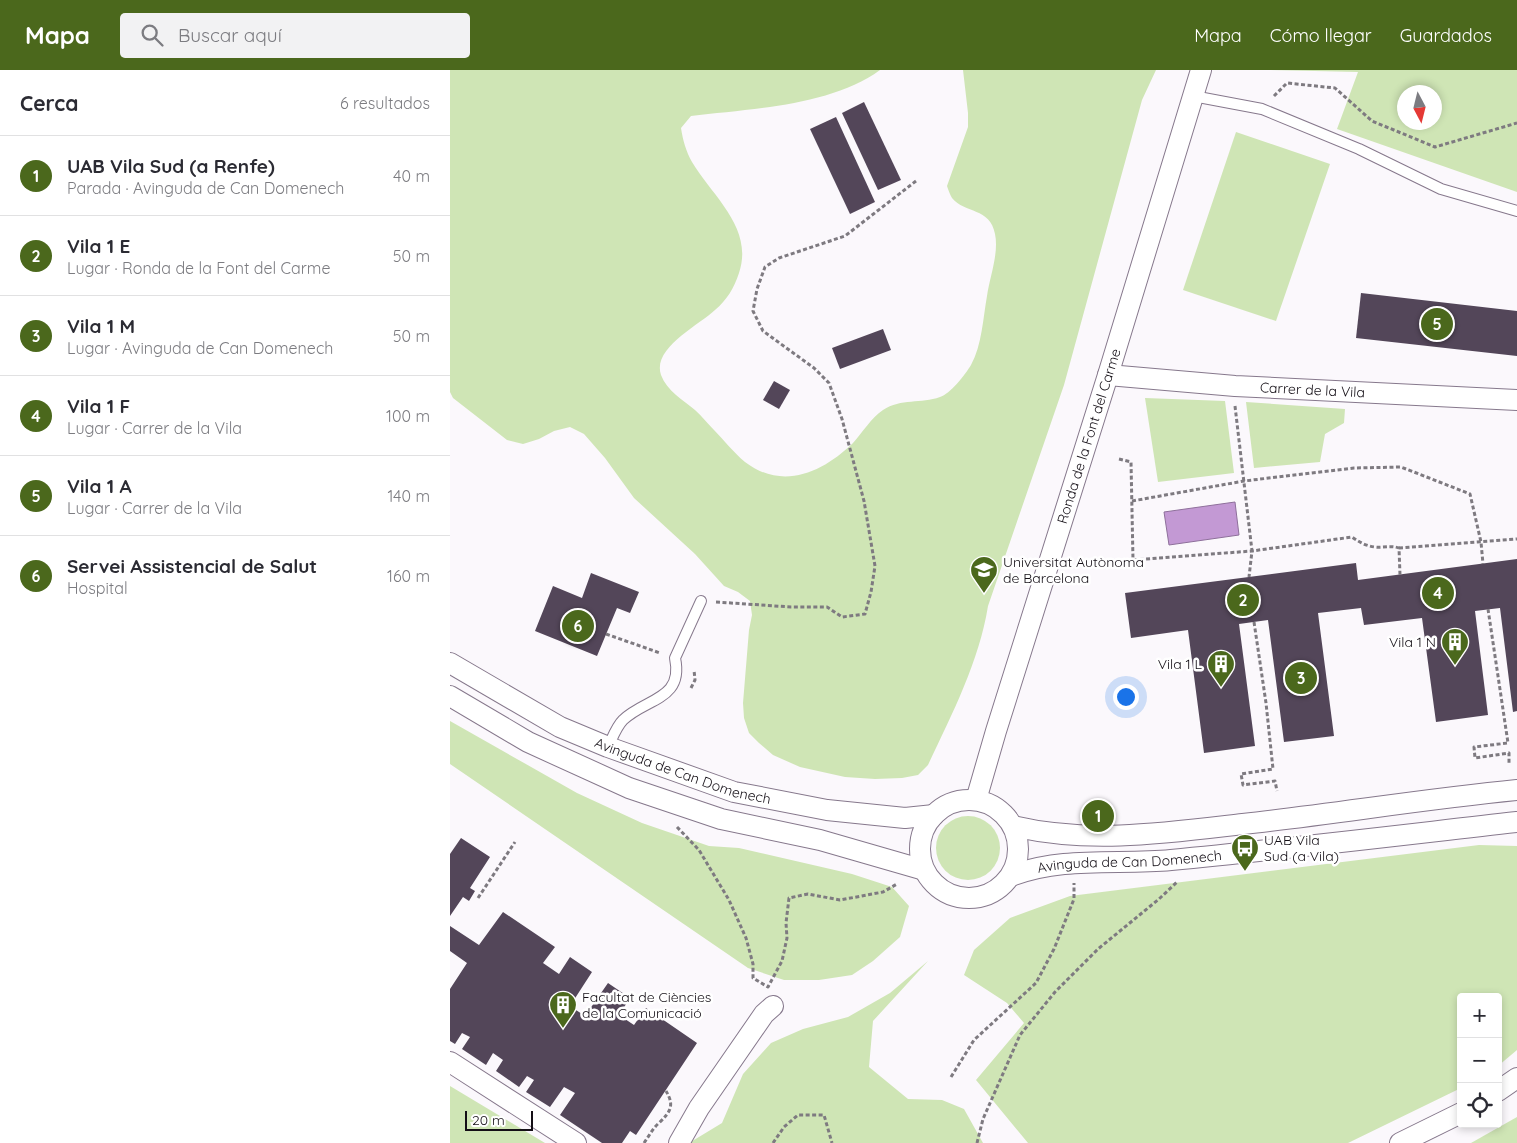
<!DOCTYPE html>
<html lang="es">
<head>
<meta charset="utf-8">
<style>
	body { margin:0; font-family:Quicksand,sans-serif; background:#f2f2f3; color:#2b2b33 }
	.controls { position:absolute; right:15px; bottom:15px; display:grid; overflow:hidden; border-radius:5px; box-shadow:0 2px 8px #0003 }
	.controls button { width:45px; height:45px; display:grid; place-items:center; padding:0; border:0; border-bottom:1px solid #e1e1e2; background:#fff; color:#2b2b33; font:25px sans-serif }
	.compass { position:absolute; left:947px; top:15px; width:45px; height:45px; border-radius:50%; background:#fff; box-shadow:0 2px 8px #0003; rotate:173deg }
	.scale { position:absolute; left:15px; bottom:12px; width:68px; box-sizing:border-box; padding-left:5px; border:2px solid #140f16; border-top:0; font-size:14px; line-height:18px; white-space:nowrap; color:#140f16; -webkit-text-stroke:4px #fff; paint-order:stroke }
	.you { position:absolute; left:675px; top:626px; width:18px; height:18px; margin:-12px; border:4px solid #fff; border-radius:50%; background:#1a73e8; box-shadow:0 0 0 8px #1a73e833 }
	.badge { display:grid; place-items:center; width:32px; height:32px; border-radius:50%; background:#4b681c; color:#fff; font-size:16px; font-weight:700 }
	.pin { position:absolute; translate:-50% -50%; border:2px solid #fff; box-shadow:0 1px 5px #0006 }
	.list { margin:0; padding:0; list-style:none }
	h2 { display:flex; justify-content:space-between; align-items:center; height:65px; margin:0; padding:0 20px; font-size:21px }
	h2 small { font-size:16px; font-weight:400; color:#7c7c81 }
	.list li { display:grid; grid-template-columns:32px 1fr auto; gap:15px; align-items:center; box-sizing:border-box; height:80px; padding:0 20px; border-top:1px solid #e1e1e2 }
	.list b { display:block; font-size:19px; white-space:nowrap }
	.list p { margin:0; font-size:16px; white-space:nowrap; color:#7c7c81 }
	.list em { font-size:16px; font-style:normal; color:#7c7c81 }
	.icon { flex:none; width:28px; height:28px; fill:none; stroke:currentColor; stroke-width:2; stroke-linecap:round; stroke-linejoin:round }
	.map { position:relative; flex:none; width:1067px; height:1073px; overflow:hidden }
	header { display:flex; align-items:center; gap:30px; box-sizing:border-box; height:70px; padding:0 25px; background:#4b681c; color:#fff }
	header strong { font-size:24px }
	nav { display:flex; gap:28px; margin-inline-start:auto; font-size:18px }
	.search { width:350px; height:45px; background:#f2f2f3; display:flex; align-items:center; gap:12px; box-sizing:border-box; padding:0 18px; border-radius:5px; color:#7c7c81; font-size:19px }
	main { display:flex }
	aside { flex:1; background:#fff }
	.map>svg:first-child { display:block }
</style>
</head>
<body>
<header>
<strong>Mapa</strong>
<div class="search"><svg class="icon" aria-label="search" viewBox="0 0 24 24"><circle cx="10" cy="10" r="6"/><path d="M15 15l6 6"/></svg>Buscar aquí</div>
<nav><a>Mapa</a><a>Cómo llegar</a><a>Guardados</a></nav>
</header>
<main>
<aside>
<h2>Cerca<small>6 resultados</small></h2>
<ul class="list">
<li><span class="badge">1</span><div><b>UAB Vila Sud (a Renfe)</b><p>Parada · Avinguda de Can Domenech</p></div><em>40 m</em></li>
<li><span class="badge">2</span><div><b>Vila 1 E</b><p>Lugar · Ronda de la Font del Carme</p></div><em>50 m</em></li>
<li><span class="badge">3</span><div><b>Vila 1 M</b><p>Lugar · Avinguda de Can Domenech</p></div><em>50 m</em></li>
<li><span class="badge">4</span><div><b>Vila 1 F</b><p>Lugar · Carrer de la Vila</p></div><em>100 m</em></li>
<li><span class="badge">5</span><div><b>Vila 1 A</b><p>Lugar · Carrer de la Vila</p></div><em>140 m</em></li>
<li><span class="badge">6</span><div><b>Servei Assistencial de Salut</b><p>Hospital</p></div><em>160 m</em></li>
</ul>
</aside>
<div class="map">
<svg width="1067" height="1073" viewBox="0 0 1067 1073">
	<rect width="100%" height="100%" fill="#fbf8fc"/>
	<g fill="#cfe5b5" fill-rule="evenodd">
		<path d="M0,0H430C381,36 300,39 241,46L231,58C233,71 236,81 242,92C263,127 304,158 289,203C284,218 277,230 265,240C248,256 202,278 211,305C217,321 233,330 245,340C252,346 257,353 264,360C274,370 284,383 295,392C333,421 373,402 403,373C413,362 421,348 433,340C451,328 471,334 490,327C500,324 515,305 521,295C532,275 533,248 537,226C540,206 549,183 545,164C540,137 515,144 502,128C500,125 498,119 497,116L518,57V43L513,0H706L692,30L614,315L538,536C529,592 502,644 478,695L468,705L452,708L425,709L395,707L350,697L323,685L309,673L299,663L294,648L293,633L299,560L302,545L300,531L288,522L274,516L245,484L184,428L155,388L134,364L120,357L104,361L89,369L73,374L57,370L3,328L0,322Z"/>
		<path d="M819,0H1067V122L887,59L908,2ZM954,22H984V52H954Z"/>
		<path d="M786,62L880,94L826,251L733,220Z"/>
		<path d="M695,328L775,331L784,403L708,412Z"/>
		<path d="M796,332L895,339L894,353L875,364L870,392L804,398Z"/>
		<path d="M0,651L127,723L192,753L259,776L289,778L402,804L442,817L459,836L450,867L423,891L402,905L369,910H334L298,898L0,694Z"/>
		<circle cx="518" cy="778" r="32"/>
		<path d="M1029,775L1067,776V980L1048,996V927H1011V1018L898,1073H578L526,1010L574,953L557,933L514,905L524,880L560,848L620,826Z"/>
		<path d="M478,891L423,951L419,997L458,1029L492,1030L514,1039L533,1073H239L272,1053L293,1004L321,973L353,959L398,947L440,923Z"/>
		<path d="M0,1016L95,1073H0Z"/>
		<path d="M1067,1047V1073H1021Z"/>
	</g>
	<path fill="#c399d4" stroke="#8e709b" d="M785,432L789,465L719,475L714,442Z"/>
	<g fill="#534659">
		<path d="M414,32L451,110L428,120L392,43Z"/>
		<path d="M386,47L425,132L400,144L360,59Z"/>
		<path d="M911,223L1067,241V286L906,268Z"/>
		<path d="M433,259L441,280L390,299L382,278Z"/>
		<path d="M324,311L340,320L329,339L313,330Z"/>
		<path d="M1067,489V641L1063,642L1050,538L1025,541L1038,645L986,652L972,548L914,555L911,538L868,543L884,666L834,672L818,550L789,554L805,676L754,683L738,560L681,568L675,523L906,493L908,510Z"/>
		<path d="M141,503L189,522L180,543L167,538L147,586L85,561L103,516L132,528Z"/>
		<path d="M11,768L40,787L20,818L25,821L19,831L13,827L0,846V784Z"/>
		<path d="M53,842L105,877L93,893L109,904L120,887L142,902L120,936L135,946L158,913L180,928L169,945L184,955L196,938L247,973L186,1065L180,1061L172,1073H152L110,1045L125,1023L114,1017L100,1037L76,1022L84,1010L77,1006L69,1017L46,1001L53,990L43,983L36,995L12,979L20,967L12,963L5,974L0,971V919L17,893L0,881V856L29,875Z"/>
	</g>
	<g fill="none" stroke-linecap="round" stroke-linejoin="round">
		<defs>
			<g id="lane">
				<path d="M743,26L812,39L909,79L991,119L1067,141"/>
				<path d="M158,677C162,669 166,657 173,650C196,628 234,630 225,588L251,531"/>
			</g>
			<g id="street">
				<path id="s1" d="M658,305L785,316L1067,330"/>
				<path id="s2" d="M0,593L110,657L158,677L284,722L377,740L455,748L484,745"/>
				<path d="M0,626L78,672L179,718L271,749L370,770L474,800"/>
				<circle cx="519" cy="779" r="49"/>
				<path id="s3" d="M526,730L546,661L658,305L751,0"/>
				<path d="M563,756C639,774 716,763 793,754C884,744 975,729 1067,720"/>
				<path id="s4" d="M561,806C612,786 668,795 721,790C837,779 952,765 1067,752"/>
				<path d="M0,992L126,1073"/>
				<path d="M1048,1021L1067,1008"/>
				<path d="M229,1073L249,1038L314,944L323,936"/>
				<path d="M950,1073L1011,1043"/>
			</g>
		</defs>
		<use href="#lane" stroke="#86788c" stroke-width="12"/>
		<use href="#street" stroke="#86788c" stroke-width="22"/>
		<g stroke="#7e7a80" stroke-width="3" stroke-dasharray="4 2.5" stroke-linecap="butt">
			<path d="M824,26L837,13L885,18L922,51L985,77L1067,53"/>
			<path d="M785,336L802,481L799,507"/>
			<path d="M669,389L681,392L683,490L802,481L902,467C909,472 916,476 925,477C934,478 940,475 949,478L950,505"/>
			<path d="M682,431L794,411L904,398L951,397L1020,424L1031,472L1033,494"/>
			<path d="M949,478L1067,469"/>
			<path d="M266,532L341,537H377L392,547L415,544L421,522L425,496L414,431L392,349L379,313L364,298L313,261L303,241L307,219L315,197L329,188L395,166L466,111"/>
			<path d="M1038,539L1058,673L1024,677L1025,688L1059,683V693"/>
			<path d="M804,552L816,633L823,699L791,704L793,715L825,711L827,721"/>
			<path d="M156,564L210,583"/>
			<path d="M241,618L245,610L244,600"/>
			<path d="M227,757L249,780L279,830L296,868L303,894V908L318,917L332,891L337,868L336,853L339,828L358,824L390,830L433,822L447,814"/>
			<path d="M28,828L65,772"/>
			<path d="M501,1007L524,970L586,913L604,879L624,829V813"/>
			<path d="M194,1073C199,1066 203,1058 209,1053C220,1042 225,1036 216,1021"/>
			<path d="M323,1073L334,1057L348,1045H374L382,1073"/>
			<path d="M527,1073L533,1049L570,965L605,922L648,879L709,829L727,812"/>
		</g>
		<use href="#lane" stroke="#fff" stroke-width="10"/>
		<use href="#street" stroke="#fff" stroke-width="20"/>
	</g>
	<defs>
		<symbol id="university-pin" viewBox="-11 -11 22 30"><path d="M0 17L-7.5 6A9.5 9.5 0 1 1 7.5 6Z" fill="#4b681c" stroke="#fff"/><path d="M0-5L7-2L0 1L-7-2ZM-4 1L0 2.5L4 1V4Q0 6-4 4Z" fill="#fff"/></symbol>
		<symbol id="building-pin" viewBox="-11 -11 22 30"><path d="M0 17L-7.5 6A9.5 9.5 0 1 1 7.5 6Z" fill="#4b681c" stroke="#fff"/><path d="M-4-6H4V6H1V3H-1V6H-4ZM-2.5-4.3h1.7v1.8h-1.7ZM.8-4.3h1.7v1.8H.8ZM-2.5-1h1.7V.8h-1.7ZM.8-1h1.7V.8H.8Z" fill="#fff"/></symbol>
		<symbol id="bus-pin" viewBox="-11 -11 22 30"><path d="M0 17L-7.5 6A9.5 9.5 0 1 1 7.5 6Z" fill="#4b681c" stroke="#fff"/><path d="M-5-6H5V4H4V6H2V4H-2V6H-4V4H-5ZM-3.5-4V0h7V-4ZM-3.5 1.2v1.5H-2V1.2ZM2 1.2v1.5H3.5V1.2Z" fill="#fff"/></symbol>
	</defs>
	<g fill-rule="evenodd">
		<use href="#university-pin" x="518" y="484" width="32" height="43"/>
		<use href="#building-pin" x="989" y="556" width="32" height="43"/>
		<use href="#building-pin" x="755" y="578" width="32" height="43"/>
		<use href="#bus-pin" x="779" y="762" width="32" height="43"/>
		<use href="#building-pin" x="97" y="919" width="32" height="43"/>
	</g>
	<g text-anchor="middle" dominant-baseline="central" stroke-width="5" stroke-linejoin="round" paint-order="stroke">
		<g font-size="14" fill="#140f16" stroke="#fff">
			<text stroke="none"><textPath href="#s1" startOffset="205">Carrer de la Vila</textPath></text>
			<text stroke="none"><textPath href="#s3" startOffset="381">Ronda de la Font del Carme</textPath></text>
			<text stroke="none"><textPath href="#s2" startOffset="258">Avinguda de Can Domenech</textPath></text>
			<text stroke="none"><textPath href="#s4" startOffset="120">Avinguda de Can Domenech</textPath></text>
		</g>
		<g font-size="14" fill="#140f16" stroke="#fff" text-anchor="start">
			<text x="553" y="492">Universitat Autònoma<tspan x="553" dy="16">de Barcelona</tspan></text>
			<text x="986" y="572" text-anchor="end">Vila 1 N</text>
			<text x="752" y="594" text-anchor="end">Vila 1 L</text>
			<text x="814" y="770">UAB Vila<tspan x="814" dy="16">Sud (a Vila)</tspan></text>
			<text x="132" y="927">Facultat de Ciències<tspan x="132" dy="16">de la Comunicació</tspan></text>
		</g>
	</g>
</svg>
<div class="controls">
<button>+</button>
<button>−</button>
<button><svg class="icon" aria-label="locate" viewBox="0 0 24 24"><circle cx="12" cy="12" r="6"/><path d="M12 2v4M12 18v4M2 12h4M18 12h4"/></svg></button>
</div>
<svg class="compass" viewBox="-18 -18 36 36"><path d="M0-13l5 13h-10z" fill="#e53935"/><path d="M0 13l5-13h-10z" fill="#7c7c81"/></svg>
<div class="scale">20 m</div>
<div class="you"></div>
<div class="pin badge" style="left:648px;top:746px">1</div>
<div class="pin badge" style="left:793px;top:530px">2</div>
<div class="pin badge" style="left:851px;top:608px">3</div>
<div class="pin badge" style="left:988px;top:523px">4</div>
<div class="pin badge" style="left:987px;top:254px">5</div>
<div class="pin badge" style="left:128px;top:556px">6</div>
</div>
</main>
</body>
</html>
